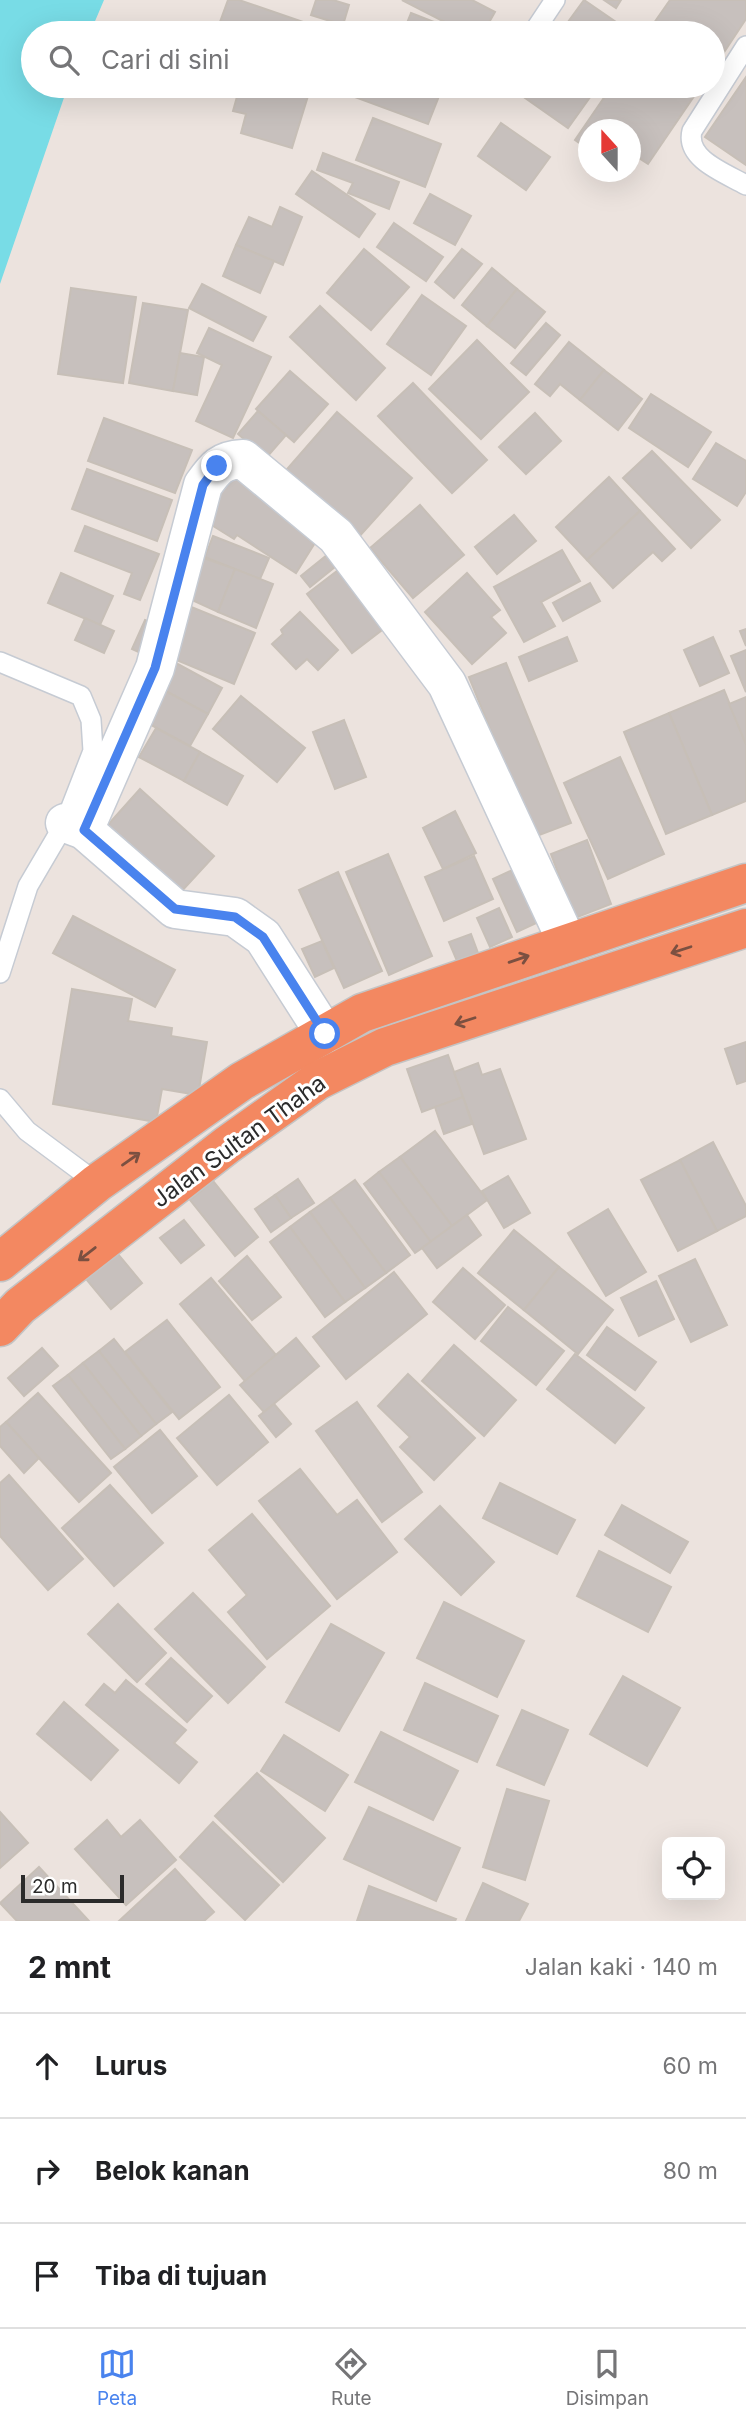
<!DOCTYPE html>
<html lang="id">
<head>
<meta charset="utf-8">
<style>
	body { margin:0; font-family:Inter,sans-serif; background:#f6f6f6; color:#202124 }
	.controls { position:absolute; right:21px; bottom:21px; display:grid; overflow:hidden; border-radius:10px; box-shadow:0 7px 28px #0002 }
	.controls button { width:63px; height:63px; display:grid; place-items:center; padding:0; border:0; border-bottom:2px solid #e0e0e0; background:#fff; color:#202124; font:35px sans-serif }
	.compass { position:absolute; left:578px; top:119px; width:63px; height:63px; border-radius:50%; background:#fff; box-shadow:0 7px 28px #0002; rotate:339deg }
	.scale { position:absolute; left:21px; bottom:18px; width:103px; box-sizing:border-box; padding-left:7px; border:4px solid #2b2b2b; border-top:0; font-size:19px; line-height:24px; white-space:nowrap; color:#2b2b2b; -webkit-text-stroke:5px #fff; paint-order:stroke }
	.stop { position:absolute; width:21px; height:21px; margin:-16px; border:5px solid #4983ee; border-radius:50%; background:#fff }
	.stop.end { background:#4983ee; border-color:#fff; box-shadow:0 2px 7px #0008 }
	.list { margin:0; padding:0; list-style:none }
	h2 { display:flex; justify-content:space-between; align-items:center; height:91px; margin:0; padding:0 28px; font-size:30px }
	h2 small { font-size:23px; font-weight:400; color:#757577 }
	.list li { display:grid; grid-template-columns:46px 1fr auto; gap:21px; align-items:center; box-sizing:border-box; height:105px; padding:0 28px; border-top:2px solid #e0e0e0 }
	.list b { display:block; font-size:26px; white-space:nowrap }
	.list em { font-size:23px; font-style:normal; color:#757577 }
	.icon { flex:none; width:38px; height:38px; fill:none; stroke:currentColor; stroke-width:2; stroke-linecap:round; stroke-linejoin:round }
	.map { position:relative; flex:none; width:746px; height:1921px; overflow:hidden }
	.search { position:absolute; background:#fff; box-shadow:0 7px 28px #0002; left:21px; right:21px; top:21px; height:77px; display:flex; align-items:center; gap:18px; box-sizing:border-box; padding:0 24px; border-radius:38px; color:#757577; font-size:26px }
	.sheet { height:406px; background:#fff }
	nav { display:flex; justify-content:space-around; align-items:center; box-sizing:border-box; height:98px; border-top:2px solid #e0e0e0; background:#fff; font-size:19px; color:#757577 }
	nav a { display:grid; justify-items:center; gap:4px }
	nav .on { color:#4983ee }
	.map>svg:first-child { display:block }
</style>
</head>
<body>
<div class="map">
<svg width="746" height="1921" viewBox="0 0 746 1921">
	<rect width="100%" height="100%" fill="#ece3de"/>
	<path fill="#78dce6" d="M0,0H104L90,33H33V86H68L0,284Z"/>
	<g fill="#c7c0bd" stroke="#c7bfb7" stroke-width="2">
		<path d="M228,0H239L335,33H216Z"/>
		<path d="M316,0H333L349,5L343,25L311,15Z"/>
		<path d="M402,0H472L495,12L483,33H466Z"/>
		<path d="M584,0L632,33H560Z"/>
		<path d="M604,0H621L616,8Z"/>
		<path d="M670,0H746V19L713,69V33H647Z"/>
		<path d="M411,13L462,33H403Z"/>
		<path d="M746,77V165L705,137Z"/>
		<path d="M240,86H275L308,96L292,148L241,133L246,114L233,111Z"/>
		<path d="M343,86H443L428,124L341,92Z"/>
		<path d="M523,86H598L568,128L518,93Z"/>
		<path d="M612,86H701L648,164L634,155L630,161V130H588V149L575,140Z"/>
		<path d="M373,118L441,144L425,187L356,160Z"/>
		<path d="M501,123L550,157L526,190L478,156Z"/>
		<path d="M323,153L399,182L389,209L348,193L353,183L317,170Z"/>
		<path d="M312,171L375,214L359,237L296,194Z"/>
		<path d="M430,194L471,216L455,245L414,223Z"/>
		<path d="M280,207L302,217L283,265L236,245L249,217L272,227Z"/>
		<path d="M394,223L443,257L426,281L377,247Z"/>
		<path d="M236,245L274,261L260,293L223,276Z"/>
		<path d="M364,249L409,287L371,330L327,293Z"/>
		<path d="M462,249L482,264L454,298L435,282Z"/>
		<path d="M492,268L517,289L487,326L462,305Z"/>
		<path d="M202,284L266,317L253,341L189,308Z"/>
		<path d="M71,288L136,297L123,383L58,374Z"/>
		<path d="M517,289L545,312L515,348L487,326Z"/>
		<path d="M422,295L466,326L431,375L387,344Z"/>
		<path d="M143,303L188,310L173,391L129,383Z"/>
		<path d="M320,306L385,368L356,400L290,337Z"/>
		<path d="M546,323L560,335L526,375L511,363Z"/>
		<path d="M209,328L271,357L233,438L196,421L222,365L197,353Z"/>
		<path d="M477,340L529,392L481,439L429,389Z"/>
		<path d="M569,342L604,370L580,400L560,384L550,396L535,384Z"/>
		<path d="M180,353L204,357L197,395L173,391Z"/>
		<path d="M604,370L642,399L618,430L580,400Z"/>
		<path d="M290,371L328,404L294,442L256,409Z"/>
		<path d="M413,383L487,460L452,493L378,416Z"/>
		<path d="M651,394L711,432L688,467L629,428Z"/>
		<path d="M258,411L286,435L266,458L238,434Z"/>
		<path d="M337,412L412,478L356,540L282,475Z"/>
		<path d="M535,413L561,441L526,474L499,447Z"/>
		<path d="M104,418L192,450L175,493L88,461Z"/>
		<path d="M716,443L746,461V492L737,506L693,479Z"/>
		<path d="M652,451L720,520L691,548L623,478Z"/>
		<path d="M87,469L172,500L157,541L72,509Z"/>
		<path d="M233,472L323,530L296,573L237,535L234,539L202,519Z"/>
		<path d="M609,477L640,511L587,560L556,527Z"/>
		<path d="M420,505L464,555L413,598L370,548Z"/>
		<path d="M640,511L675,549L662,561L653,552L613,588L587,560Z"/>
		<path d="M514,515L536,541L497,574L475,547Z"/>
		<path d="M85,526L159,554L140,600L124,594L132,573L75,551Z"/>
		<path d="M213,536L269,558L260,579L205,557Z"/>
		<path d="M562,550L580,581L541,602L555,626L524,642L494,587Z"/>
		<path d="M332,551L341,562L310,587L301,576Z"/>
		<path d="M195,555L235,569L218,612L181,595Z"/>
		<path d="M341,568L386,627L352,653L307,594Z"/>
		<path d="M235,569L273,584L256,628L218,612Z"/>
		<path d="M61,573L113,596L100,625L48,603Z"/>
		<path d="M467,573L500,610L491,617L506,633L472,664L425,612Z"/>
		<path d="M590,583L600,601L563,621L553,603Z"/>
		<path d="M179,602L255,633L234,684L162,654Z"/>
		<path d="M300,612L338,650L318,670L307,659L296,669L272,644L283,634L281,630Z"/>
		<path d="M85,618L114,631L104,653L75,640Z"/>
		<path d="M145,620L163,629L154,659L132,649Z"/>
		<path d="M746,629V646L740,631Z"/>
		<path d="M567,637L577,661L529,681L519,657Z"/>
		<path d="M713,637L729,673L700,686L684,650Z"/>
		<path d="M746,650V692L731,656Z"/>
		<path d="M174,662L222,688L208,714L160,688Z"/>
		<path d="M506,663L571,823L534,837L469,677Z"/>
		<path d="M160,688L208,714L190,746L142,720Z"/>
		<path d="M724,690L746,744V801L712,815L669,713Z"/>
		<path d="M241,696L305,748L277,782L213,729Z"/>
		<path d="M746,697V744L729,704Z"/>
		<path d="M669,713L712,815L666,834L624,732Z"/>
		<path d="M344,720L366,777L335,789L313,732Z"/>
		<path d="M156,728L200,752L184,781L139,757Z"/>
		<path d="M200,752L243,776L227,805L184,781Z"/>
		<path d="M620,757L664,854L608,879L564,783Z"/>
		<path d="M140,789L214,856L179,894L106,827Z"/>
		<path d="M455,811L476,853L443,869L423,828Z"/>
		<path d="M587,840L611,904L575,918L551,854Z"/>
		<path d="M388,854L432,956L389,975L346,872Z"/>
		<path d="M474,856L493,899L444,921L425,877Z"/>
		<path d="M523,865L547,918L517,932L493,879Z"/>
		<path d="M338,872L382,971L344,988L299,890Z"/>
		<path d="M499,908L512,937L490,947L477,918Z"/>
		<path d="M73,916L175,970L155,1007L53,953Z"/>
		<path d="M471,934L478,953L457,961L449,942Z"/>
		<path d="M322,941L334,968L315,977L302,949Z"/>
		<path d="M72,989L132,999L128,1021L172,1028L171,1036L207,1042L198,1095L162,1089L156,1122L53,1104Z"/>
		<path d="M746,1042V1081L737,1084L725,1049Z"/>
		<path d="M448,1055L463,1097L422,1112L407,1069Z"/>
		<path d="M478,1063L482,1075L500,1069L526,1139L484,1154L454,1072Z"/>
		<path d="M463,1097L472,1124L444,1134L435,1107Z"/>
		<path d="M435,1131L487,1200L452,1226L400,1157Z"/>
		<path d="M713,1142L746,1206V1216L717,1231L680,1160Z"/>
		<path d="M400,1157L452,1226L431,1242L379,1172Z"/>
		<path d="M680,1160L717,1231L678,1251L641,1180Z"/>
		<path d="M379,1172L431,1242L415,1253L364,1184Z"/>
		<path d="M508,1176L530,1213L504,1228L482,1191Z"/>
		<path d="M298,1179L314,1203L291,1218L275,1195Z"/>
		<path d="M355,1180L410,1255L386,1273L330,1198Z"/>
		<path d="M213,1181L258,1237L235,1256L190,1200Z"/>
		<path d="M275,1195L291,1218L271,1232L255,1209Z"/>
		<path d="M330,1198L386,1273L365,1288L310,1212Z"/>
		<path d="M608,1209L646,1272L606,1296L568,1233Z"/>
		<path d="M310,1212L365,1288L345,1302L290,1227Z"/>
		<path d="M467,1215L481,1235L437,1268L422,1248Z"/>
		<path d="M184,1220L204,1245L181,1263L160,1238Z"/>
		<path d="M290,1227L345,1302L325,1317L270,1242Z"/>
		<path d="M514,1230L559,1267L524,1310L478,1273Z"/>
		<path d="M117,1253L142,1283L111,1309L86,1279Z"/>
		<path d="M247,1256L281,1297L252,1320L219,1281Z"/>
		<path d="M695,1259L727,1325L691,1342L659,1276Z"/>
		<path d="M559,1267L613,1310L578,1354L524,1310Z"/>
		<path d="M463,1268L505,1305L475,1339L433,1302Z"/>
		<path d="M394,1272L427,1314L346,1379L313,1337Z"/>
		<path d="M211,1278L276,1355L245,1381L180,1304Z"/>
		<path d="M656,1281L674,1319L639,1336L621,1298Z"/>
		<path d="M508,1307L564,1351L536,1385L481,1341Z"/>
		<path d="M167,1320L220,1387L179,1419L125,1352Z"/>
		<path d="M607,1327L656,1362L635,1390L587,1355Z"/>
		<path d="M296,1338L319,1366L264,1412L240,1385Z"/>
		<path d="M114,1339L172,1412L156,1424L99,1351Z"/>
		<path d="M454,1345L516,1400L484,1436L422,1381Z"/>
		<path d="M42,1348L58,1366L24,1396L8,1378Z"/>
		<path d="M99,1351L156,1424L141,1436L83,1363Z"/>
		<path d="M575,1354L644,1408L615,1443L547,1389Z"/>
		<path d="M83,1363L141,1436L125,1449L68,1375Z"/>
		<path d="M408,1374L475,1438L434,1480L400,1447L410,1437L378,1406Z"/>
		<path d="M68,1375L125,1449L111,1459L53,1386Z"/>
		<path d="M38,1393L111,1473L79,1502L6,1422Z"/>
		<path d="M229,1395L268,1442L217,1485L177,1438Z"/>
		<path d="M357,1402L422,1492L382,1522L316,1431Z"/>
		<path d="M274,1404L291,1424L276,1437L259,1416Z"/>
		<path d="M6,1422L39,1458L24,1473L0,1446V1427Z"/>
		<path d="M160,1430L197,1476L152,1513L114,1467Z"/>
		<path d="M300,1469L337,1515L357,1500L397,1552L337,1599L259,1501Z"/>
		<path d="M9,1475L83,1559L48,1590L0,1536V1483Z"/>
		<path d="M500,1483L575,1520L557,1554L483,1518Z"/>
		<path d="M110,1485L163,1543L114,1586L62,1528Z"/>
		<path d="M622,1505L688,1542L670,1573L605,1535Z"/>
		<path d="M440,1506L494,1562L461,1595L405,1539Z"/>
		<path d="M252,1514L330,1606L267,1659L228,1612L247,1595L209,1550Z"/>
		<path d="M599,1551L671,1587L648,1632L577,1596Z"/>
		<path d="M193,1593L265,1667L228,1703L155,1629Z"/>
		<path d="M444,1602L524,1641L497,1697L417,1658Z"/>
		<path d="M118,1604L166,1653L137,1682L88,1634Z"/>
		<path d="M331,1624L384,1653L339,1731L286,1702Z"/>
		<path d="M171,1658L212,1696L187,1722L146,1684Z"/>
		<path d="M623,1676L680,1708L647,1766L590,1734Z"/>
		<path d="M126,1680L186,1730L174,1743L197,1762L179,1783L86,1705L104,1684L115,1693Z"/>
		<path d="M425,1683L498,1716L477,1762L404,1730Z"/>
		<path d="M64,1702L118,1750L91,1780L37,1734Z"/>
		<path d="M522,1710L568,1730L544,1785L497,1765Z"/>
		<path d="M381,1732L458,1771L433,1820L355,1782Z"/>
		<path d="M284,1735L348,1775L325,1811L261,1771Z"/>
		<path d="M257,1773L325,1838L283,1882L215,1816Z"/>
		<path d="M507,1789L549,1801L525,1880L483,1867Z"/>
		<path d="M369,1807L460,1848L436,1901L344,1859Z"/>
		<path d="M0,1812L28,1843L0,1868Z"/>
		<path d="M107,1820L121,1837L140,1820L176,1860L126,1905L75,1849Z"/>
		<path d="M213,1822L279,1885L245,1920L180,1857Z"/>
		<path d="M39,1867L89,1921H17L0,1903Z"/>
		<path d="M175,1869L214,1912L204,1921H119Z"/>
		<path d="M483,1883L528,1904L519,1921H466Z"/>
		<path d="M369,1886L456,1919L455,1921H357Z"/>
	</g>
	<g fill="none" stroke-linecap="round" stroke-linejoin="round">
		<defs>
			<g id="lane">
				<path d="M533,33L555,0"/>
				<path d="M746,46L692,131C685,159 725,173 746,185"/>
				<path d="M0,662L81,696L91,720L93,751L65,823L28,886L0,973"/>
				<path d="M0,1099L27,1131L97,1183"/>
			</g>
			<g id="street">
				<path d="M65,823L84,830L175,909L235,917L263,937L325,1034"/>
				<path d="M84,830L155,668L203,485C215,468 221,460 243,459L336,536L447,684L567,942"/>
			</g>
			<g id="highway">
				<path d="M0,1262L97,1183L242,1081L362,1013L746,883"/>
				<path d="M0,1327L20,1306L227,1145L317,1081L385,1047L746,928"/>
			</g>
		</defs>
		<use href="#lane" stroke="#c6cbd3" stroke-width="22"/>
		<use href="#street" stroke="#c6cbd3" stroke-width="41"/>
		<use href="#highway" stroke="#c4c4c4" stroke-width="41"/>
		<use href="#lane" stroke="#fff" stroke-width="19"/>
		<use href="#street" stroke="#fff" stroke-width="38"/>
		<use href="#highway" stroke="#f38861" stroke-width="38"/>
	</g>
	<defs><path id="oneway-shaft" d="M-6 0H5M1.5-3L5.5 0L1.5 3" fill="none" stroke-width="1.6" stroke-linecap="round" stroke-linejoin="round" transform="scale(1.75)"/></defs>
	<g stroke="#7b5041">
		<use href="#oneway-shaft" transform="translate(681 950) rotate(162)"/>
		<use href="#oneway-shaft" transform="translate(519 959) rotate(-19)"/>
		<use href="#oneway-shaft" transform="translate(465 1021) rotate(162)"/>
		<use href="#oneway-shaft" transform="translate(131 1159) rotate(-35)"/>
		<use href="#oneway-shaft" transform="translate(87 1254) rotate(142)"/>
	</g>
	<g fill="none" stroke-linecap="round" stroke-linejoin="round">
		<path stroke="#4983ee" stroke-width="9" d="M217,466L203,485L155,668L84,830L175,909L235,917L263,937L325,1034"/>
	</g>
	<g text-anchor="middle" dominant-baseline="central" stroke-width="6" stroke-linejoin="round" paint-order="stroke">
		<g font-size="23" fill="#2b2b2b" stroke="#fff">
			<text transform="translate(239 1141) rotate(-36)">Jalan Sultan Thaha</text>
		</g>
	</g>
</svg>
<div class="controls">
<button><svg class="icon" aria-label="locate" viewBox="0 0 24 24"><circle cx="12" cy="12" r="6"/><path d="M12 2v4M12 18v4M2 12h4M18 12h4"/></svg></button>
</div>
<svg class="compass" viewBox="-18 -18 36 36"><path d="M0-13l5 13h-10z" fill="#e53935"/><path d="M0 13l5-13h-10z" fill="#757577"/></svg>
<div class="scale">20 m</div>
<div class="stop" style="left:325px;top:1034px"></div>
<div class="stop end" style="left:217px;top:466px"></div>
<div class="search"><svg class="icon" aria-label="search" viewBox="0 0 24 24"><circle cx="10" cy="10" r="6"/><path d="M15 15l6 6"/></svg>Cari di sini</div>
</div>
<section class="sheet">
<h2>2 mnt<small>Jalan kaki · 140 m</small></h2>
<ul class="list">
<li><svg class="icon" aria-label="ahead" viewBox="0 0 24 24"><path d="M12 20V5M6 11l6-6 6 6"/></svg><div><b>Lurus</b></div><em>60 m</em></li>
<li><svg class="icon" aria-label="right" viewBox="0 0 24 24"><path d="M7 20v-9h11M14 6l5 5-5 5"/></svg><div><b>Belok kanan</b></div><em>80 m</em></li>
<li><svg class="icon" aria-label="arrive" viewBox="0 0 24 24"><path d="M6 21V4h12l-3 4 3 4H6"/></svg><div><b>Tiba di tujuan</b></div></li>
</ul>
</section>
<nav>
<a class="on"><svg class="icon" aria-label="map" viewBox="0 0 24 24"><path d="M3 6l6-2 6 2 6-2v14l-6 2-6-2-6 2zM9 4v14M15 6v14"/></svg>Peta</a>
<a><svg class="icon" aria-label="directions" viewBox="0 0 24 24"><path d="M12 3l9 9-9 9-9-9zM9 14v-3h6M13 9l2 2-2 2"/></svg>Rute</a>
<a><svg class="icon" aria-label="saved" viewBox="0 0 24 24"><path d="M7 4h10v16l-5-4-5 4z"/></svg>Disimpan</a>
</nav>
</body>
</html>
